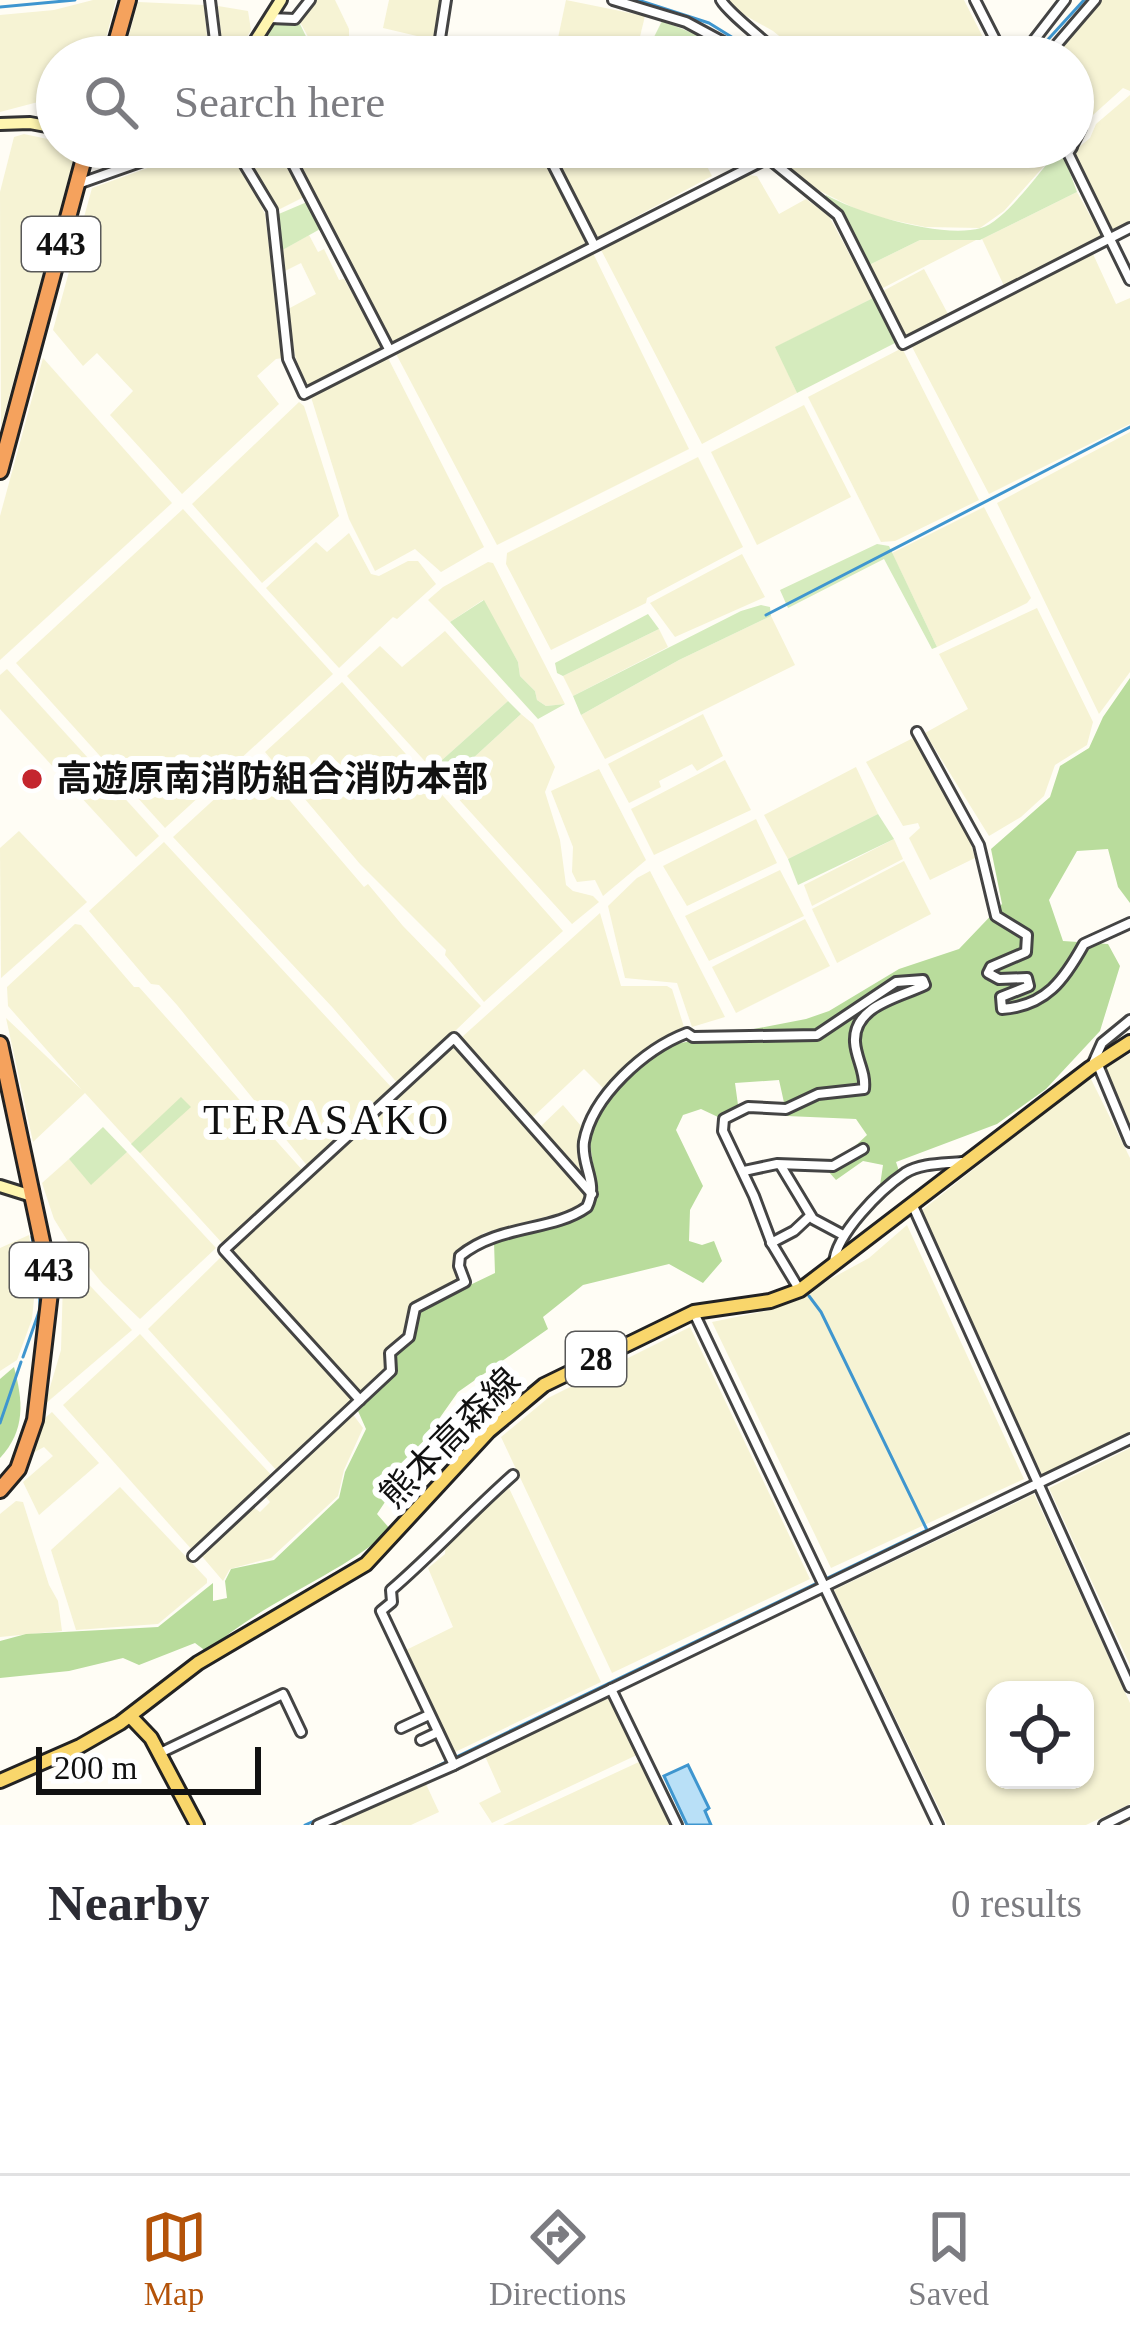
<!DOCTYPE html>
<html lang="en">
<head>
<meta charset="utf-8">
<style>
	body { margin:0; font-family:"Times New Roman","Noto Sans JP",serif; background:#f7f7f7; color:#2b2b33 }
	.controls { position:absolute; right:36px; bottom:36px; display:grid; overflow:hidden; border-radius:24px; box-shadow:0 3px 9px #0004 }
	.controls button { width:108px; height:108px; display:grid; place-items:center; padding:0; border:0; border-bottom:3px solid #e1e1e2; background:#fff; color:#2b2b33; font:60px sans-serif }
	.scale { position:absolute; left:36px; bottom:30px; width:225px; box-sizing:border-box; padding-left:12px; border:6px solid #111; border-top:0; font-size:33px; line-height:42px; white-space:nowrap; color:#111; -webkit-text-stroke:9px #fff; paint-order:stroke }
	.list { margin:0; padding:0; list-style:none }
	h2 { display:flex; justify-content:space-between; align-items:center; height:156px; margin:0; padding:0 48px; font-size:51px }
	h2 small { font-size:39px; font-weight:400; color:#7c7c81 }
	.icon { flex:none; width:66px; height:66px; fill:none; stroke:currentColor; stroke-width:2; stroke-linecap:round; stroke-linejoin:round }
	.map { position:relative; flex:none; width:1130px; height:1825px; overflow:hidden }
	.search { position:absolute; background:#fff; box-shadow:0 3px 9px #0004; left:36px; right:36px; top:36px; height:132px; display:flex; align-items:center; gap:30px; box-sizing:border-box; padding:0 42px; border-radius:66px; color:#7c7c81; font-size:45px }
	.sheet { height:348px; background:#fff }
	nav { display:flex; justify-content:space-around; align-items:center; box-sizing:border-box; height:168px; border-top:3px solid #e1e1e2; background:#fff; font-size:33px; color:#7c7c81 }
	nav a { display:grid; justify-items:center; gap:6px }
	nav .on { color:#b45309 }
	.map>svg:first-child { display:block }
</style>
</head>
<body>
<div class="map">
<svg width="1130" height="1825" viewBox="0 0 1130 1825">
	<rect width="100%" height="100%" fill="#fffdf5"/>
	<g fill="#f6f3d4" fill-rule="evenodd">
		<path d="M93,0H116L101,57H57V97L0,112V15L54,10Z"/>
		<path d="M314,0H335L349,29V41L319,57L300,22Z"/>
		<path d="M389,0H443L434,40L383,28Z"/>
		<path d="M566,0L645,16L635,57H554Z"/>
		<path d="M727,0H964L993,57H923L916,46L895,57H805L773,31L730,7Z"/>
		<path d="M1100,0H1130V91L1123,88L1083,124L1073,113V57H1051Z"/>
		<path d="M138,2L204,5L209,57H123Z"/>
		<path d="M218,6L248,11L251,30L247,37L222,42Z"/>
		<path d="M1130,95V225L1114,233L1073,152L1090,138L1096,124Z"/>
		<path d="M24,134L57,141V147L76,150L1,427L0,192L14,137Z"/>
		<path d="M206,147H225L251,185L265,214L283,358L276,359L257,376L279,404L182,494L110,415L133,391L97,353L83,366L53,330L92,188Z"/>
		<path d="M242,147H279L304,197L276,211Z"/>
		<path d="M290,147H538L588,242L391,343Z"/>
		<path d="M552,147H697L712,176L596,238Z"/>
		<path d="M779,147H893L918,155L952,153L967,147H1061L1004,211L980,228L925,227L868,215L820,191L772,158Z"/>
		<path d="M739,174L757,176L779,214L806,199L829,216L873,298L776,347L797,393L702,444L599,246Z"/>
		<path d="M1077,192L1103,239L1006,290L982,239Z"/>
		<path d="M309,235L318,252L324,249L339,280L344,279L383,346L306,387L295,356L288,309L316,294L301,263L281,273L279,252Z"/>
		<path d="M920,240H976L881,289L867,266Z"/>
		<path d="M591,249L689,449L497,545L394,350Z"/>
		<path d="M1093,254L1116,304L1130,298V424L989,494L911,345Z"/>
		<path d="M924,269L948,314L906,337L883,291Z"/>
		<path d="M902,348L979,500L895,541L881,542L808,397Z"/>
		<path d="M386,354L484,547L441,572L415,549L375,571L349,519L311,397Z"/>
		<path d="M43,358L172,503L0,660V516Z"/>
		<path d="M299,402L304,406L339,516L262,583L192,504Z"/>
		<path d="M804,405L851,497L757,545L711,452Z"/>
		<path d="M1130,432V672L1099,714L997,503Z"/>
		<path d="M698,457L743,547L647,598L646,603L551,650L506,564L507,553Z"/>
		<path d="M984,507L1031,598L1027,603L937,647L892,553Z"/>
		<path d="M183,509L333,674L165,828L16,663Z"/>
		<path d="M349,533L371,574L379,576L408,561H418L436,584L397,619L393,617L339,668L266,588L316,542L327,552Z"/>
		<path d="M742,554L765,597L675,637L650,603Z"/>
		<path d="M488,562L493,563L565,704L546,706L537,700L535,691L520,676L518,662L483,600L450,622L428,600L443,587Z"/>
		<path d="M1037,608L1093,722L1087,745L1055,765L1044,796L1021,817L989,836L925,733L968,709L939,654Z"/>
		<path d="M771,616L795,665L605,759L581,715L679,660Z"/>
		<path d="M659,629L668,647L573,696L563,676Z"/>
		<path d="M445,631L508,701L432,769L347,676L380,646L402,667Z"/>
		<path d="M7,669L159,836L136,857L0,709V675Z"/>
		<path d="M342,682L563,931L484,1002L445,955L446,950L360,864L265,752Z"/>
		<path d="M521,714L533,724L555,767L545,792L560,840L566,885L573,891L593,896L599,902L572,924L445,784Z"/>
		<path d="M703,714L723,756L697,771L692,764L659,781L661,787L629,803L608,764Z"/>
		<path d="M913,738L969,837L975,858L930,880L909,838L920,828L918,823L903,826L866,762Z"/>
		<path d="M725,760L751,810L654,855L631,809Z"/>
		<path d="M256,761L364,887L368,884L403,926L481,1006L399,1085L333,1008L173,837Z"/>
		<path d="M856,767L878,814L788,859L764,815Z"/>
		<path d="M599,769L646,860L603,896L595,880L577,882L572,872L573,847L551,791Z"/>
		<path d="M756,819L777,863L687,906L663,866Z"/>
		<path d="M19,831L87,902L1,978L0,848Z"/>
		<path d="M894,839L903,859L812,906L804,885Z"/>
		<path d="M164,842L393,1089L309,1168L177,1005L159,985L151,984L89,911Z"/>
		<path d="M904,861L931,914L837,963L812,909Z"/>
		<path d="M780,870L804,916L709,961L685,916Z"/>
		<path d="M650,871L725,1017L692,1027L677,983L625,978L608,906L637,878Z"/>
		<path d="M600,913L621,986H667L672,989L684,1027L658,1040L604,1089L584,1069L533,1117L462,1037Z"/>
		<path d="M805,919L830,966L736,1013L712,967Z"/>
		<path d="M75,924L81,925L134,987H139L304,1172L223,1244L85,1093L33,1142L6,1018L82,1090L8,1006L7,987Z"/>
		<path d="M454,1043L587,1193L586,1206L484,1233L458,1250L452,1259L462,1278L412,1306L404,1336L387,1352L388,1369L362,1395L229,1250Z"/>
		<path d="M1130,1054V1131L1103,1067Z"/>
		<path d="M1090,1077L1130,1158V1432L1042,1475L921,1211Z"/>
		<path d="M563,1105L581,1126L578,1141L589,1179L540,1127Z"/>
		<path d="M127,1152L216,1248L140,1319L103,1284L67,1240L54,1219L42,1183L69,1159L91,1184Z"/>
		<path d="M907,1225L1024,1479L831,1568L712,1322L775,1309L869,1258Z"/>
		<path d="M29,1235L36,1279L32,1319L17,1360L0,1371V1248Z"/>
		<path d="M223,1255L355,1400L278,1472L148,1329Z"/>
		<path d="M76,1271L132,1330L45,1404L61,1350L63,1281Z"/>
		<path d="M690,1327L810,1579L612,1673L501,1437L548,1398Z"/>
		<path d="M140,1334L274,1478L193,1551L63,1405Z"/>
		<path d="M52,1412L99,1463L39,1515L23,1482L53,1456L44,1447L31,1454L39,1423Z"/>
		<path d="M352,1413L363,1428L344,1470L338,1496L271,1558L230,1569L223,1581L200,1554L253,1507L260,1512L270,1502L264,1495Z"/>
		<path d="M1130,1448V1665L1049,1488Z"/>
		<path d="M508,1486L601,1682L453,1753L404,1651L453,1627L428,1568L445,1554L446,1541Z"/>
		<path d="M120,1487L207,1579V1583L158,1624L76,1630L51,1550Z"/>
		<path d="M1034,1494L1130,1703V1804L1086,1825H947L834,1590ZM995,1690H1085V1780H995Z"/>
		<path d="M16,1501L23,1502L49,1585L58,1601L62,1631L0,1637V1514Z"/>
		<path d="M609,1695L639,1754L492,1823L479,1803L501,1792L484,1754Z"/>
		<path d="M641,1761L672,1825H503Z"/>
		<path d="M425,1782L439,1812L411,1825H342L340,1820Z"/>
	</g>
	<g fill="#d5ebbd">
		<path d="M662,21L705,38L694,57H644Z"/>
		<path d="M299,22L316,57H251L272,23Z"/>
		<path d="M1061,147H1067L1063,154L1077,192L980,240H920L867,266L824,200L826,195C861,214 942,239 981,228C1006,221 1043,167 1061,147Z"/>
		<path d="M307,202L322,228L279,252L274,216Z"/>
		<path d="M873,298L897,342L797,393L775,347Z"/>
		<path d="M877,544L889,546L937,647L932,649L884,559L788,608L780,590Z"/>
		<path d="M484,600L518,662L520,676L535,691L537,700L546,706L565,704L538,719L450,622Z"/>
		<path d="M761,605L770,607L771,616L679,660L581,715L573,696L741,611Z"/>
		<path d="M648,614L659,629L563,676L557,673L555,663Z"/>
		<path d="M508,701L521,714L445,784L432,769Z"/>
		<path d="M878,814L894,839L798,885L788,859Z"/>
		<path d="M181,1097L191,1107L140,1153L131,1144Z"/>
		<path d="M103,1127L127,1152L91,1185L69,1159Z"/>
	</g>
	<g fill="#b9dc9c">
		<path d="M1130,678V903L1118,887L1108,849L1077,851L1049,900L1063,941L1108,944L1120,966L1100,1031L1046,1089L997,1124L896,1162L900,1174L879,1192L883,1165L863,1161L836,1180L828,1171L867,1135L856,1119L787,1116L779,1080L735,1083L738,1105L718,1117L701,1109L683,1115L676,1130L703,1186L690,1210L689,1241L702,1245L714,1241L722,1261L703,1283L669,1264L583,1285L543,1317L548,1329L458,1392L410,1460L422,1466L414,1480L401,1478L377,1514L391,1530C335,1578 261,1602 207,1652L195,1643L139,1665L123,1658L69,1671L0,1678V1641L26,1634L158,1627L213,1583V1601L227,1598L225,1581L231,1569L274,1560L339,1498L345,1472L366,1429L358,1411L396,1374L394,1355L412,1337L418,1310L495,1273L494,1242L589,1213L597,1192L589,1137L599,1113L624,1080L660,1047L806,1019L829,1011L899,969L959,949L1002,904L991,849L1050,797L1060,766L1089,748L1103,717Z"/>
		<path d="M14,1367C23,1401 26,1430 0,1458V1379Z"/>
	</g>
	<path fill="#b9e0f7" stroke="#3f96cf" stroke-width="3" d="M688,1765L709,1808L705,1811L711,1825H687L664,1776Z"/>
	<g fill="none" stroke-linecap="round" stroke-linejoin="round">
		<g stroke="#3f96cf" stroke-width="3">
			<path d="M638,0L709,23L764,57"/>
			<path d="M0,7L75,0"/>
			<path d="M1032,57L1084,0"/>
			<path d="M766,615L1130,427"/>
			<path d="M23,1357L40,1309L39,1273L32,1237"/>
			<path d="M0,1423L21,1362"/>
			<path d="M305,1825L423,1773L927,1530L821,1312L809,1296"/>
		</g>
		<defs>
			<g id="street">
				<path d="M210,0L217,57"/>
				<path d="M446,0L439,45L451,57"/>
				<path d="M613,0L686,22L751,57"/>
				<path d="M721,0C728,13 768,43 782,57"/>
				<path d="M975,0L1004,57"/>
				<path d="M270,18L295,19L310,0"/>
				<path d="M1021,57L1065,0"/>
				<path d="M1046,57L1095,0"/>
				<path d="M1073,121L1081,128L1073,144"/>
				<path d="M234,147L272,210L288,359L304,394L768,158L775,147"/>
				<path d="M284,147L389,349"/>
				<path d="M544,147L594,245"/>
				<path d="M917,147H943"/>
				<path d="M1072,147L1068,153L1130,280"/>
				<path d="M768,158L838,215L903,344L1130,228"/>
				<path d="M78,184L183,147"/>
				<path d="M917,732L979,845L996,916L1027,935L1026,952L991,967L988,973L999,979L1027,978L1029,986L1001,997L1002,1009C1046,1006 1064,980 1084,944L1130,923"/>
				<path d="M1094,1061L1102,1043L1130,1020"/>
				<path d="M1098,1065L1130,1142"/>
				<path d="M781,1166L813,1219L843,1235"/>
				<path d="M744,1171L777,1164L833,1166L863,1149"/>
				<path d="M913,1206L1130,1687"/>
				<path d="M771,1243L794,1231L810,1216"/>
				<path d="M834,1263C836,1234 880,1190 905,1173C921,1163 943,1164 962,1162"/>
				<path d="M694,1313L938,1825"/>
				<path d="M360,1400L224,1250L454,1038L592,1194"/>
				<path d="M193,1556L391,1371L390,1353L409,1337L415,1308L465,1282L459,1266L460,1256C499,1224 552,1232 587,1207C599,1182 581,1166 584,1142C592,1096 645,1049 687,1033L693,1037L817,1035L896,982L923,980L925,985C901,997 853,1005 855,1042C856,1059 866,1072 864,1089L818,1094L786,1109L748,1107L724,1119L723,1131L754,1196L772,1244L799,1289"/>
				<path d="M611,1689L677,1825"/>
				<path d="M401,1728L429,1715"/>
				<path d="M421,1740L438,1732"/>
				<path d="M160,1753L283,1694L301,1732"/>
				<path d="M454,1765L381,1611L392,1602L391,1590C434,1553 470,1513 513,1475"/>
				<path d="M318,1825L454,1765L1130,1439"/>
				<path d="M1104,1825L1130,1812"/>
			</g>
			<g id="secondary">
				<path d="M245,57L281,0"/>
				<path d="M0,124L30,123L57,128"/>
				<path d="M0,1186L32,1196"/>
			</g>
			<g id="primary">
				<path d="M130,1716L151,1738L197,1825"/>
				<path d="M0,1781L80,1746L120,1723L198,1663L366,1564L489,1431L544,1385L694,1312L770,1301L800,1290L1090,1068L1130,1042"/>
			</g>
			<g id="highway">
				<path d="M112,57L128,0"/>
				<path d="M0,471L87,147"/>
				<path d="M0,1044L51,1284L35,1420L18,1469L0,1490"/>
			</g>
		</defs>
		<use href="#street" stroke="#444" stroke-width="14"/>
		<use href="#secondary" stroke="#333" stroke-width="16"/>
		<use href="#primary" stroke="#222" stroke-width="18"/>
		<use href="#highway" stroke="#222" stroke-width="20"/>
		<use href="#street" stroke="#fff" stroke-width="8"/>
		<use href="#secondary" stroke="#fff6b0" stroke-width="10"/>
		<use href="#primary" stroke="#f9d66b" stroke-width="12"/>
		<use href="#highway" stroke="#f5a25d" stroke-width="14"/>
	</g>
	<circle fill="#c4262e" stroke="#fff" stroke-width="4.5" cx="32" cy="779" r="12"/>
	<g text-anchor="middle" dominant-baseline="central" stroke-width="12" stroke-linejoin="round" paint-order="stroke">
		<g fill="#fff" stroke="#585858" stroke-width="3">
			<rect x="22" y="217" width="78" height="54" rx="9"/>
			<rect x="10" y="1243" width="78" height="54" rx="9"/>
			<rect x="566" y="1332" width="60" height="54" rx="9"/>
		</g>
		<g font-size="33" font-weight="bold" fill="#111">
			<text x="61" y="244">443</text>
			<text x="49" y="1270">443</text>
			<text x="596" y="1359">28</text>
		</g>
		<g font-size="36" font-weight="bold" fill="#111" stroke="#fff" text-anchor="start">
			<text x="56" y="779">高遊原南消防組合消防本部</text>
		</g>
		<g font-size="36" fill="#111" stroke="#fff">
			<text transform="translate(450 1438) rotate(-45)">熊本高森線</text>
		</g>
		<g font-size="42" letter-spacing="3" fill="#111" stroke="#fff">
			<text x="327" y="1120">TERASAKO</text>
		</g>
	</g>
</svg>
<div class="controls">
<button><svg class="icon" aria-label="locate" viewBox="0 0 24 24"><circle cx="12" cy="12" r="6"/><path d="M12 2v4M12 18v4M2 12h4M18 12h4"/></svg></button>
</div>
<div class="scale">200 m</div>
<div class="search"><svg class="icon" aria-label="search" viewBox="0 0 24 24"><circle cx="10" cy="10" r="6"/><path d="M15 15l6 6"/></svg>Search here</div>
</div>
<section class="sheet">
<h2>Nearby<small>0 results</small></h2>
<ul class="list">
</ul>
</section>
<nav>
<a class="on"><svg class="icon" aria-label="map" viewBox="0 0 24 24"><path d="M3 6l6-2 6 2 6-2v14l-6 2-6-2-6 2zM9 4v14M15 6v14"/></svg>Map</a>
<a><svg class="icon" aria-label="directions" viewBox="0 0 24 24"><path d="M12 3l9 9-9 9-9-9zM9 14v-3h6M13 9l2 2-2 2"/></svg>Directions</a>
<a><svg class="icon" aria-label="saved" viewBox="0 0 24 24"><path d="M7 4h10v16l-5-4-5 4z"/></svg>Saved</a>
</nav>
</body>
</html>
